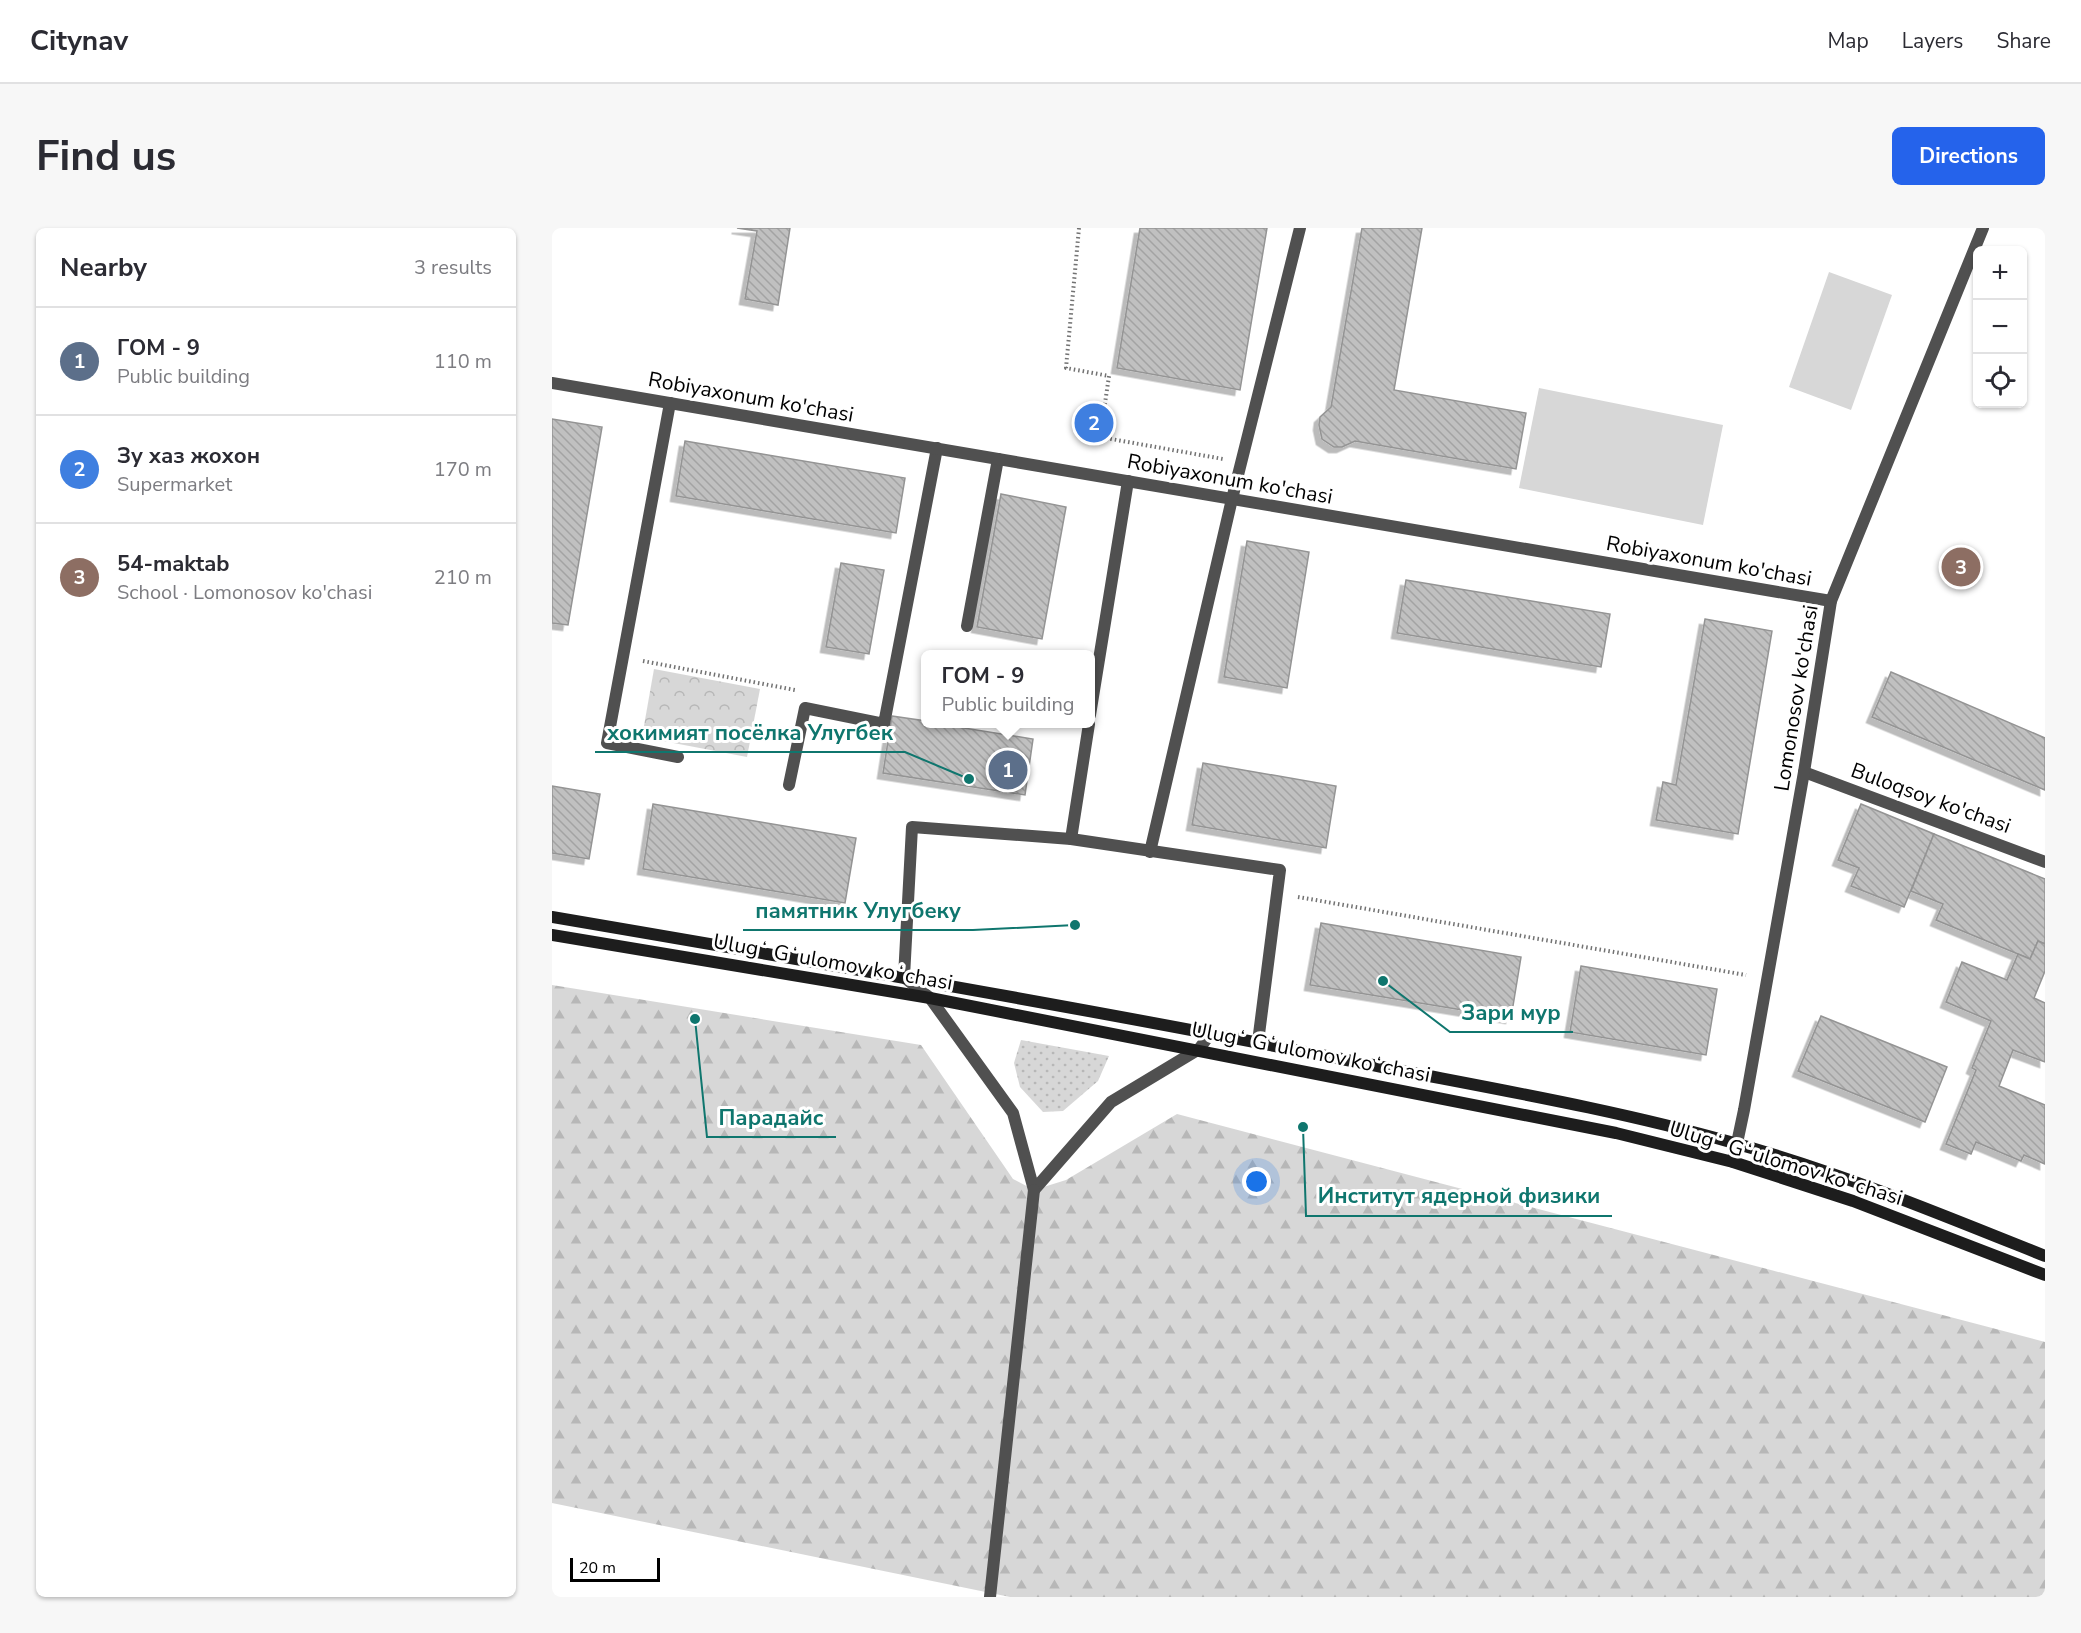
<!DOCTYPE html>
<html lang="en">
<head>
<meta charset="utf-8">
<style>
	body { margin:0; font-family:"Nunito Sans",sans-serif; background:#f7f7f7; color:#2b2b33 }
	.controls { position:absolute; right:18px; top:18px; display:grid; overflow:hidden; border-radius:9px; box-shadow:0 2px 4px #0004 }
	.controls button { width:54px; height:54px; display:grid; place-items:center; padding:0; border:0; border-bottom:2px solid #e1e1e2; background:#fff; color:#2b2b33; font:30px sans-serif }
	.scale { position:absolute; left:18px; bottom:15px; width:90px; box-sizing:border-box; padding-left:6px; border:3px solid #000; border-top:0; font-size:16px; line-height:21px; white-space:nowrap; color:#000; -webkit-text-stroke:4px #fff; paint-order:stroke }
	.you { position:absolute; left:705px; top:954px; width:21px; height:21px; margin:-15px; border:4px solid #fff; border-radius:50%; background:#1a73e8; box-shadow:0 0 0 9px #1a73e833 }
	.badge { display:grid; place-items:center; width:39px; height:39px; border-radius:50%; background:#2563eb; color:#fff; font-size:20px; font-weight:700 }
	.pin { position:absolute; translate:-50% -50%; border:3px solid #fff; box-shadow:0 2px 6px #0006 }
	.popup { position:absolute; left:369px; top:422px; width:174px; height:78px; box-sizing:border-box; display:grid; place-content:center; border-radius:9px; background:#fff; filter:drop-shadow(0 2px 4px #0005); font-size:20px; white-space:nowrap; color:#7c7c81 }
	.popup b { font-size:22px; color:#2b2b33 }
	.popup::after { content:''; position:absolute; left:50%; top:100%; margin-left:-12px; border:12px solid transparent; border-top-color:#fff }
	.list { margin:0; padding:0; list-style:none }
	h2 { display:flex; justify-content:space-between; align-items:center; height:78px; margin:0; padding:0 24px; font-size:26px }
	h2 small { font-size:20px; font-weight:400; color:#7c7c81 }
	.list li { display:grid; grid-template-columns:39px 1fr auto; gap:18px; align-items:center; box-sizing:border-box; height:108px; padding:0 24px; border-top:2px solid #e1e1e2 }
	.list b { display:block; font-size:22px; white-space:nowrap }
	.list p { margin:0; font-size:20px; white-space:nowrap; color:#7c7c81 }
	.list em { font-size:20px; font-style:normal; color:#7c7c81 }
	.icon { flex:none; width:33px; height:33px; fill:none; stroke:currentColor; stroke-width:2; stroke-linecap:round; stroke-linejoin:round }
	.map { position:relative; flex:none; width:1493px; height:1369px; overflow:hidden; border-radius:9px }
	header { display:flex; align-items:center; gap:36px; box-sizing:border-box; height:84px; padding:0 30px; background:#fff; border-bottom:2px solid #e1e1e2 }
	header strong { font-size:28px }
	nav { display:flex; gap:33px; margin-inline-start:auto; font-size:21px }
	.intro { display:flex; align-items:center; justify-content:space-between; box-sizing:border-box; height:144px; padding:0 36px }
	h1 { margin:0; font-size:42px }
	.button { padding:15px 27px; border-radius:9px; background:#2563eb; color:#fff; font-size:21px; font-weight:700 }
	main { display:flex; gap:36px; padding:0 36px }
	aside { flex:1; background:#fff; border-radius:9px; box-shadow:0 2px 4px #0004 }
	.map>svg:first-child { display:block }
</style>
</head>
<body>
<header>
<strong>Citynav</strong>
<nav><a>Map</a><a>Layers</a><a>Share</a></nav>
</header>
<div class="intro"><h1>Find us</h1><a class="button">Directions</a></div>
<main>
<aside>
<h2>Nearby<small>3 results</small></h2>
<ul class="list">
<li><span class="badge" style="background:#5c6f8a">1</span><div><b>ГОМ - 9</b><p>Public building</p></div><em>110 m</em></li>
<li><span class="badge" style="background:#3f7fe0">2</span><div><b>Зу хаз жохон</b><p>Supermarket</p></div><em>170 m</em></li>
<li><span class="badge" style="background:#8d6e63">3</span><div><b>54-maktab</b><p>School · Lomonosov ko'chasi</p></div><em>210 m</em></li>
</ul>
</aside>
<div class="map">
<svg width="1493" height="1369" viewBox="0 0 1493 1369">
	<defs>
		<pattern id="grass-dots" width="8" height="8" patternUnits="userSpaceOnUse" patternTransform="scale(1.5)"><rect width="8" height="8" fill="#d7d7d7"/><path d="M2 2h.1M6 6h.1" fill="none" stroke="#b7b7b7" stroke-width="1.8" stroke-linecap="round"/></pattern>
		<pattern id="forest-firs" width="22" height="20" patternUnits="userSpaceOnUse" patternTransform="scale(1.5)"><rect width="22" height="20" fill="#d7d7d7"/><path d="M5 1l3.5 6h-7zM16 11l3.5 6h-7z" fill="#b7b7b7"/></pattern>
		<pattern id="park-crowns" width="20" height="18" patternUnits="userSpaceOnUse" patternTransform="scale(1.5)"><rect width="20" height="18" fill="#d7d7d7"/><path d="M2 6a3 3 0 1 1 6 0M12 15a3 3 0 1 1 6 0" fill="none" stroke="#b7b7b7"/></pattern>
		<pattern id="building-back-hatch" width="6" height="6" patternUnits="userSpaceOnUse" patternTransform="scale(1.5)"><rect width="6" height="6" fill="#c0c0c0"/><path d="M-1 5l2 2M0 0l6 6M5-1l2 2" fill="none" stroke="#a3a3a3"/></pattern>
		<filter id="shadow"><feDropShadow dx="-5.5" dy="5.5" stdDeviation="0" flood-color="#0004"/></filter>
	</defs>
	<rect width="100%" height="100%" fill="#fff"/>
	<path fill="url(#grass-dots)" d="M469,812L557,828L546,853L511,883L491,884L468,859L462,835Z"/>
	<path fill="url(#forest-firs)" d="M0,757L369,817L461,951L482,962L514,952L625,886L1493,1114V1369H458L0,1275Z"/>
	<path fill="url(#park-crowns)" d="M102,441L208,461L195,529L90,509Z"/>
	<g fill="#d7d7d7">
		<path d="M1277,44L1340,67L1299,182L1237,159Z"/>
		<path d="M987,160L1171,197L1151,297L967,260Z"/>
	</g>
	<g fill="url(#building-back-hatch)" stroke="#949494" stroke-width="1.5" filter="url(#shadow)">
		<path d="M185,0H238L226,77L193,71L205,3Z"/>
		<path d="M588,0H715L688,162L565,140Z"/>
		<path d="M810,0H870L842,162L974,185L964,241L803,213L790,219H782L770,211L767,197L768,189L779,179Z"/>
		<path d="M0,191L50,199L16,397L0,395Z"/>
		<path d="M133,213L353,250L344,305L124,268Z"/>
		<path d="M449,266L514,279L490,411L425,399Z"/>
		<path d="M695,313L757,324L735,460L672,449Z"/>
		<path d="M289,335L332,342L317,426L274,419Z"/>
		<path d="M854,352L1058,386L1049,439L845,405Z"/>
		<path d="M1153,391L1220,403L1186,606L1104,592L1111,554L1124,557Z"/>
		<path d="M1339,444L1493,510V562L1320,489Z"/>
		<path d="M340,488L374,493V496H387L481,511L473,567L331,545Z"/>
		<path d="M651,535L784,558L774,620L640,597Z"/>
		<path d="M0,558L48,566L37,631L0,625Z"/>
		<path d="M101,576L304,610L293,675L91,641Z"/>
		<path d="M1309,576L1382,606L1352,679L1299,658L1307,640L1286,632Z"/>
		<path d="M1382,606L1493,651V716L1486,713L1478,731L1384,692L1391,676L1359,663Z"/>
		<path d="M769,695L969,729L959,790L758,757Z"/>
		<path d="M1486,713L1493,716V743L1482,770L1493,775V834L1461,822L1447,858L1493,877V936L1472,927L1469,933L1424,914L1419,926L1394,916L1424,842L1420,840L1439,793L1394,774L1410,734L1455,752L1466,726L1478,731Z"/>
		<path d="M1029,738L1165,761L1154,827L1018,804Z"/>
		<path d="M1269,788L1395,839L1373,894L1246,843Z"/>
	</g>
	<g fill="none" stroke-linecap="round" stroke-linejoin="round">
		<g stroke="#727272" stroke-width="4" stroke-dasharray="1.5 3" stroke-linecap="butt">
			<path d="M527,0L514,140L557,148L548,209L671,231"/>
			<path d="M91,433L243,462"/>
			<path d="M746,669L1194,747"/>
		</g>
		<g stroke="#505050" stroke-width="12">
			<path d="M118,175L55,515L126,529"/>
			<path d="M415,398L446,231"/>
			<path d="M237,557L253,480L332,496L385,220"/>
			<path d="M352,749L378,770L461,885L482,962L559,874L647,821L659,805"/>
			<path d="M438,1369L482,962"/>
		</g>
		<g stroke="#505050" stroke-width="12">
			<path d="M0,155L1279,373"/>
			<path d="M538,487L576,253"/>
			<path d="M1252,544L1493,634"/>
			<path d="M519,611L537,496"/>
			<path d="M598,624L680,271L748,0"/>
			<path d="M352,749L360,599L519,611L728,642L706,814"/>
			<path d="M1181,934L1192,882L1252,544L1279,373L1431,0"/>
		</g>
		<g stroke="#1d1d1d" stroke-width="12">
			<path d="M0,689C269,735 537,781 805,834C931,859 1058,880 1182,915C1287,944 1391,987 1493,1028"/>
			<path d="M0,707L378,770L1064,905L1181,934L1301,973L1493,1047"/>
		</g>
	</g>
	<g text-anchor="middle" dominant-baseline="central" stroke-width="6" stroke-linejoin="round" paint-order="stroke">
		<g font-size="21" fill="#000" stroke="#fff">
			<text transform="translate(199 169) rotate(10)">Robiyaxonum ko'chasi</text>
			<text transform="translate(678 251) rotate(10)">Robiyaxonum ko'chasi</text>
			<text transform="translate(1157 333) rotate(10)">Robiyaxonum ko'chasi</text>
			<text transform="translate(1244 470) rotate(-81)">Lomonosov ko'chasi</text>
			<text transform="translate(1379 570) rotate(20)">Buloqsoy ko'chasi</text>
			<text transform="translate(281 734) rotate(10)">Ulugʻ Gʻulomov koʻchasi</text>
			<text transform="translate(759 824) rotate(11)">Ulugʻ Gʻulomov koʻchasi</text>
			<text transform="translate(1234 935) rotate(17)">Ulugʻ Gʻulomov koʻchasi</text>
		</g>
	</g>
	<path fill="none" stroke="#0f766e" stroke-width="2" d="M417 551L353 524H43M523 697L421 702H191M831 753L898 804H1021M143 791L155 909H284M751 899L754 988H1060"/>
	<g fill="#0f766e" stroke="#fff" stroke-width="2">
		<circle cx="417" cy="551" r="6"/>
		<circle cx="523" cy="697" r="6"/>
		<circle cx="831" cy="753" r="6"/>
		<circle cx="143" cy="791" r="6"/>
		<circle cx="751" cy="899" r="6"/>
	</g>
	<g font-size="22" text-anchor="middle" font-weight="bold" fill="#0f766e" stroke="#fff" stroke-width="6" stroke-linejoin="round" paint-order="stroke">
		<text x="198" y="512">хокимият посёлка Улугбек</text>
		<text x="306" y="690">памятник Улугбеку</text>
		<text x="959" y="792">Зари мур</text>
		<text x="219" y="897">Парадайс</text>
		<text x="907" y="975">Институт ядерной физики</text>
	</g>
</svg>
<div class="controls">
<button>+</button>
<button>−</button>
<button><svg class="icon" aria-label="locate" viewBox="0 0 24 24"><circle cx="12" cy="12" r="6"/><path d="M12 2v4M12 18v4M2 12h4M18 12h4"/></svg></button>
</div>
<div class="scale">20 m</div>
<div class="you"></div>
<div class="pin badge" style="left:456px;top:542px;background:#5c6f8a">1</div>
<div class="popup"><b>ГОМ - 9</b>Public building</div>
<div class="pin badge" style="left:542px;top:195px;background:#3f7fe0">2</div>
<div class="pin badge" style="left:1409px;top:339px;background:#8d6e63">3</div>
</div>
</main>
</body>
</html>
